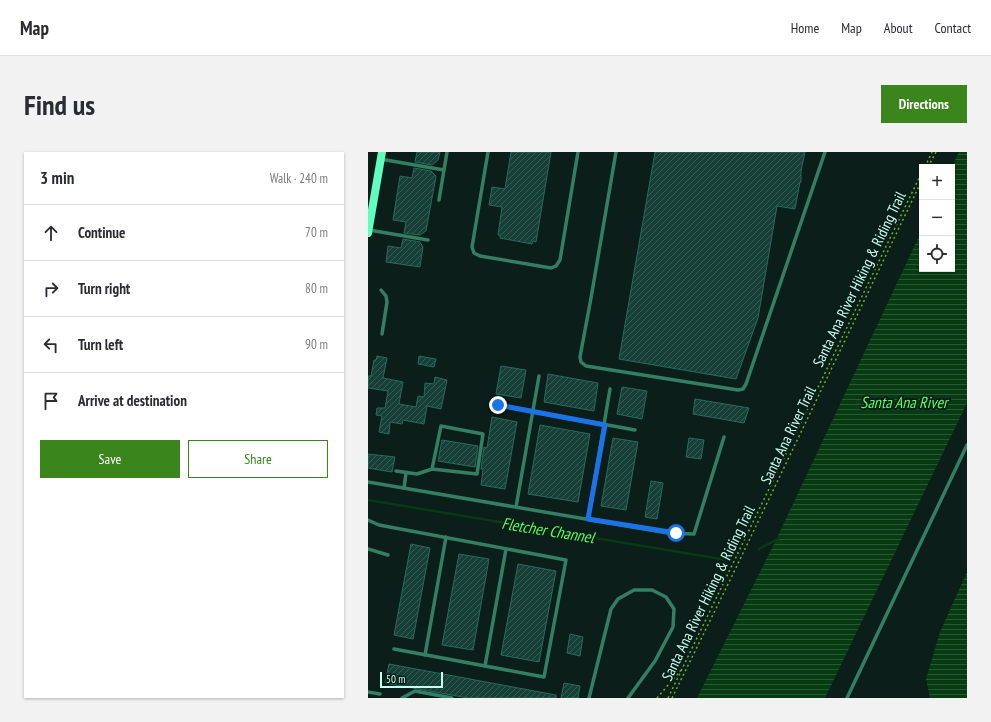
<!DOCTYPE html>
<html lang="en">
<head>
<meta charset="utf-8">
<style>
	body { margin:0; font-family:"PT Sans Narrow",sans-serif; background:#f2f2f3; color:#2b2b33 }
	.controls { position:absolute; right:12px; top:12px; display:grid; overflow:hidden; border-radius:0px; box-shadow:0 1px 3px #0004 }
	.controls button { width:36px; height:36px; display:grid; place-items:center; padding:0; border:0; border-bottom:1px solid #e1e1e2; background:#fff; color:#2b2b33; font:20px sans-serif }
	.scale { position:absolute; left:12px; bottom:10px; width:63px; box-sizing:border-box; padding-left:4px; border:2px solid #c8ffee; border-top:0; font-size:11px; line-height:14px; white-space:nowrap; color:#c8ffee; -webkit-text-stroke:3px #0b1e19; paint-order:stroke }
	.stop { position:absolute; width:12px; height:12px; margin:-9px; border:3px solid #1a73e8; border-radius:50%; background:#fff }
	.stop.end { background:#1a73e8; border-color:#fff; box-shadow:0 1px 4px #0008 }
	.list { margin:0; padding:0; list-style:none }
	h2 { display:flex; justify-content:space-between; align-items:center; height:52px; margin:0; padding:0 16px; font-size:17px }
	h2 small { font-size:13px; font-weight:400; color:#7c7c81 }
	.list li { display:grid; grid-template-columns:26px 1fr auto; gap:12px; align-items:center; box-sizing:border-box; height:56px; padding:0 16px; border-top:1px solid #e1e1e2 }
	.list b { display:block; font-size:15px; white-space:nowrap }
	.list em { font-size:13px; font-style:normal; color:#7c7c81 }
	.actions { display:flex; gap:8px; padding:12px 16px }
	.actions a { flex:1; padding:9px 0; border:1px solid #3a851c; border-radius:0px; text-align:center; font-size:14px; color:#3a851c }
	.actions .main { background:#3a851c; color:#fff }
	.icon { flex:none; width:22px; height:22px; fill:none; stroke:currentColor; stroke-width:2; stroke-linecap:round; stroke-linejoin:round }
	.map { position:relative; flex:none; width:599px; height:546px; overflow:hidden; border-radius:0px }
	header { display:flex; align-items:center; gap:24px; box-sizing:border-box; height:56px; padding:0 20px; background:#fff; border-bottom:1px solid #e1e1e2 }
	header strong { font-size:19px }
	nav { display:flex; gap:22px; margin-inline-start:auto; font-size:14px }
	.intro { display:flex; align-items:center; justify-content:space-between; box-sizing:border-box; height:96px; padding:0 24px }
	h1 { margin:0; font-size:28px }
	.button { padding:10px 18px; border-radius:0px; background:#3a851c; color:#fff; font-size:14px; font-weight:700 }
	main { display:flex; gap:24px; padding:0 24px }
	aside { flex:1; background:#fff; border-radius:0px; box-shadow:0 1px 3px #0004 }
	.map>svg:first-child { display:block }
</style>
</head>
<body>
<header>
<strong>Map</strong>
<nav><a>Home</a><a>Map</a><a>About</a><a>Contact</a></nav>
</header>
<div class="intro"><h1>Find us</h1><a class="button">Directions</a></div>
<main>
<aside>
<h2>3 min<small>Walk · 240 m</small></h2>
<ul class="list">
<li><svg class="icon" aria-label="ahead" viewBox="0 0 24 24"><path d="M12 20V5M6 11l6-6 6 6"/></svg><div><b>Continue</b></div><em>70 m</em></li>
<li><svg class="icon" aria-label="right" viewBox="0 0 24 24"><path d="M7 20v-9h11M14 6l5 5-5 5"/></svg><div><b>Turn right</b></div><em>80 m</em></li>
<li><svg class="icon" aria-label="left" viewBox="0 0 24 24"><path d="M17 20v-9H6M10 6l-5 5 5 5"/></svg><div><b>Turn left</b></div><em>90 m</em></li>
<li><svg class="icon" aria-label="arrive" viewBox="0 0 24 24"><path d="M6 21V4h12l-3 4 3 4H6"/></svg><div><b>Arrive at destination</b></div></li>
</ul>
<div class="actions"><a class="main">Save</a><a>Share</a></div>
</aside>
<div class="map">
<svg width="599" height="546" viewBox="0 0 599 546">
	<defs>
		<pattern id="water-rules" width="6" height="5" patternUnits="userSpaceOnUse"><rect width="6" height="5" fill="#073b12"/><path d="M0 2.5h6" fill="none" stroke="#2a5835"/></pattern>
		<pattern id="building-hatch" width="6" height="6" patternUnits="userSpaceOnUse"><rect width="6" height="6" fill="#163f37"/><path d="M-1 1l2-2M0 6l6-6M5 7l2-2" fill="none" stroke="#365c54"/></pattern>
	</defs>
	<rect width="100%" height="100%" fill="#0b1e19"/>
	<g fill="url(#water-rules)">
		<path d="M591,0H599V251L457,546H329L408,388L554,78V117H584V15Z"/>
		<path d="M599,420V546H562L558,527L572,480Z"/>
	</g>
	<g fill="none" stroke-linecap="round" stroke-linejoin="round">
		<g stroke="#073b12" stroke-width="2.5">
			<path d="M0,348L359,408"/>
			<path d="M391,397L410,387"/>
		</g>
	</g>
	<g fill="url(#building-hatch)" stroke="#276c5d">
		<path d="M49,0H72L70,8L64,13L47,10Z"/>
		<path d="M143,0H183L168,90L165,89L164,92L132,86V83H130L134,55L121,53L124,35L137,37Z"/>
		<path d="M287,0H437L433,19V30H432L427,57L409,54L390,166L368,227L251,207Z"/>
		<path d="M46,16L63,19L68,24L58,79L52,83L36,81L38,70L25,68L32,24L44,26Z"/>
		<path d="M35,87L52,90L55,95L52,115L18,110L20,94L33,96Z"/>
		<path d="M9,204L19,206L15,226L35,230L31,252L48,255L50,244L56,245L57,231L66,232L67,225L79,228L73,257L59,254L56,272L35,268L34,272L22,270L21,282L11,280L14,264L8,263L9,256H17L20,239L0,236V224H3L6,208H8Z"/>
		<path d="M51,204L68,207L66,215L50,212Z"/>
		<path d="M133,214L158,218L153,246L128,242Z"/>
		<path d="M180,222L230,231L226,259L176,250Z"/>
		<path d="M254,235L279,239L274,267L249,262Z"/>
		<path d="M327,247L381,256L376,271L325,262Z"/>
		<path d="M124,265L149,270L137,337L113,333L115,317H113L116,295L119,296Z"/>
		<path d="M172,273L222,282L210,350L160,342Z"/>
		<path d="M245,286L270,290L258,358L233,354Z"/>
		<path d="M321,286L336,288L333,307L318,305Z"/>
		<path d="M74,288L110,294L107,315L70,309Z"/>
		<path d="M0,302L27,305L24,320L0,316Z"/>
		<path d="M283,329L295,331L289,367L277,365Z"/>
		<path d="M43,392L62,396L45,487L26,483Z"/>
		<path d="M91,402L121,407L105,498L74,493Z"/>
		<path d="M150,412L188,419L171,510L133,503Z"/>
		<path d="M202,482L215,485L212,504L199,501Z"/>
		<path d="M21,512L188,543V546H100L17,531Z"/>
		<path d="M196,531L212,534L210,546H193Z"/>
	</g>
	<g fill="none" stroke-linecap="round" stroke-linejoin="round">
		<g stroke="#6ab328" stroke-width="1.5" stroke-dasharray="2 3" stroke-linecap="butt">
			<path d="M557,15L564,0"/>
			<path d="M560,15L568,0"/>
			<path d="M289,546L313,518"/>
			<path d="M300,546L554,20"/>
			<path d="M304,546L364,424L554,28"/>
		</g>
		<g stroke="#347f63" stroke-width="3.5">
			<path d="M120,0L104,95L106,101L112,104L183,116L188,114L192,108L210,0"/>
			<path d="M248,0L223,146L212,205L213,210L218,214L370,238L375,237L378,232L457,0"/>
			<path d="M12,7L76,18"/>
			<path d="M71,48L79,0"/>
			<path d="M1,78L60,88"/>
			<path d="M13,138L18,144L19,150L14,182"/>
			<path d="M130,253L267,278"/>
			<path d="M28,319L49,322L64,317L109,322L115,282L73,274L64,317"/>
			<path d="M0,330L300,381L326,382L356,285"/>
			<path d="M36,336L38,321"/>
			<path d="M148,355L171,224"/>
			<path d="M220,367L242,237"/>
			<path d="M0,368L11,373L198,408L176,525L26,497"/>
			<path d="M0,397L20,403"/>
			<path d="M57,503L78,385"/>
			<path d="M117,514L138,397"/>
			<path d="M0,540L12,542"/>
			<path d="M34,546L47,539L84,546"/>
			<path d="M221,546L243,457L250,447L266,438H284L298,445L306,457L305,475L287,509L260,546"/>
			<path d="M479,546L599,293"/>
		</g>
		<path stroke="#5fffc0" stroke-width="8" d="M0,81L14,0"/>
	</g>
	<g fill="none" stroke-linecap="round" stroke-linejoin="round">
		<path stroke="#1a73e8" stroke-width="5" d="M130,253L237,273L220,367L308,381"/>
	</g>
	<g text-anchor="middle" dominant-baseline="central" stroke-width="4" stroke-linejoin="round" paint-order="stroke">
		<g font-size="15" fill="#c8ffee" stroke="#0b1e19">
			<text transform="translate(491 127) rotate(-64)">Santa Ana River Hiking &amp; Riding Trail</text>
			<text transform="translate(420 283) rotate(-64)">Santa Ana River Trail</text>
			<text transform="translate(340 441) rotate(-64)">Santa Ana River Hiking &amp; Riding Trail</text>
		</g>
		<g font-size="16" font-style="italic" fill="#56ff5e" stroke="#0b1e19">
			<text x="536" y="250">Santa Ana River</text>
			<text transform="translate(180 378) rotate(9)">Fletcher Channel</text>
		</g>
	</g>
</svg>
<div class="controls">
<button>+</button>
<button>−</button>
<button><svg class="icon" aria-label="locate" viewBox="0 0 24 24"><circle cx="12" cy="12" r="6"/><path d="M12 2v4M12 18v4M2 12h4M18 12h4"/></svg></button>
</div>
<div class="scale">50 m</div>
<div class="stop" style="left:308px;top:381px"></div>
<div class="stop end" style="left:130px;top:253px"></div>
</div>
</main>
</body>
</html>
